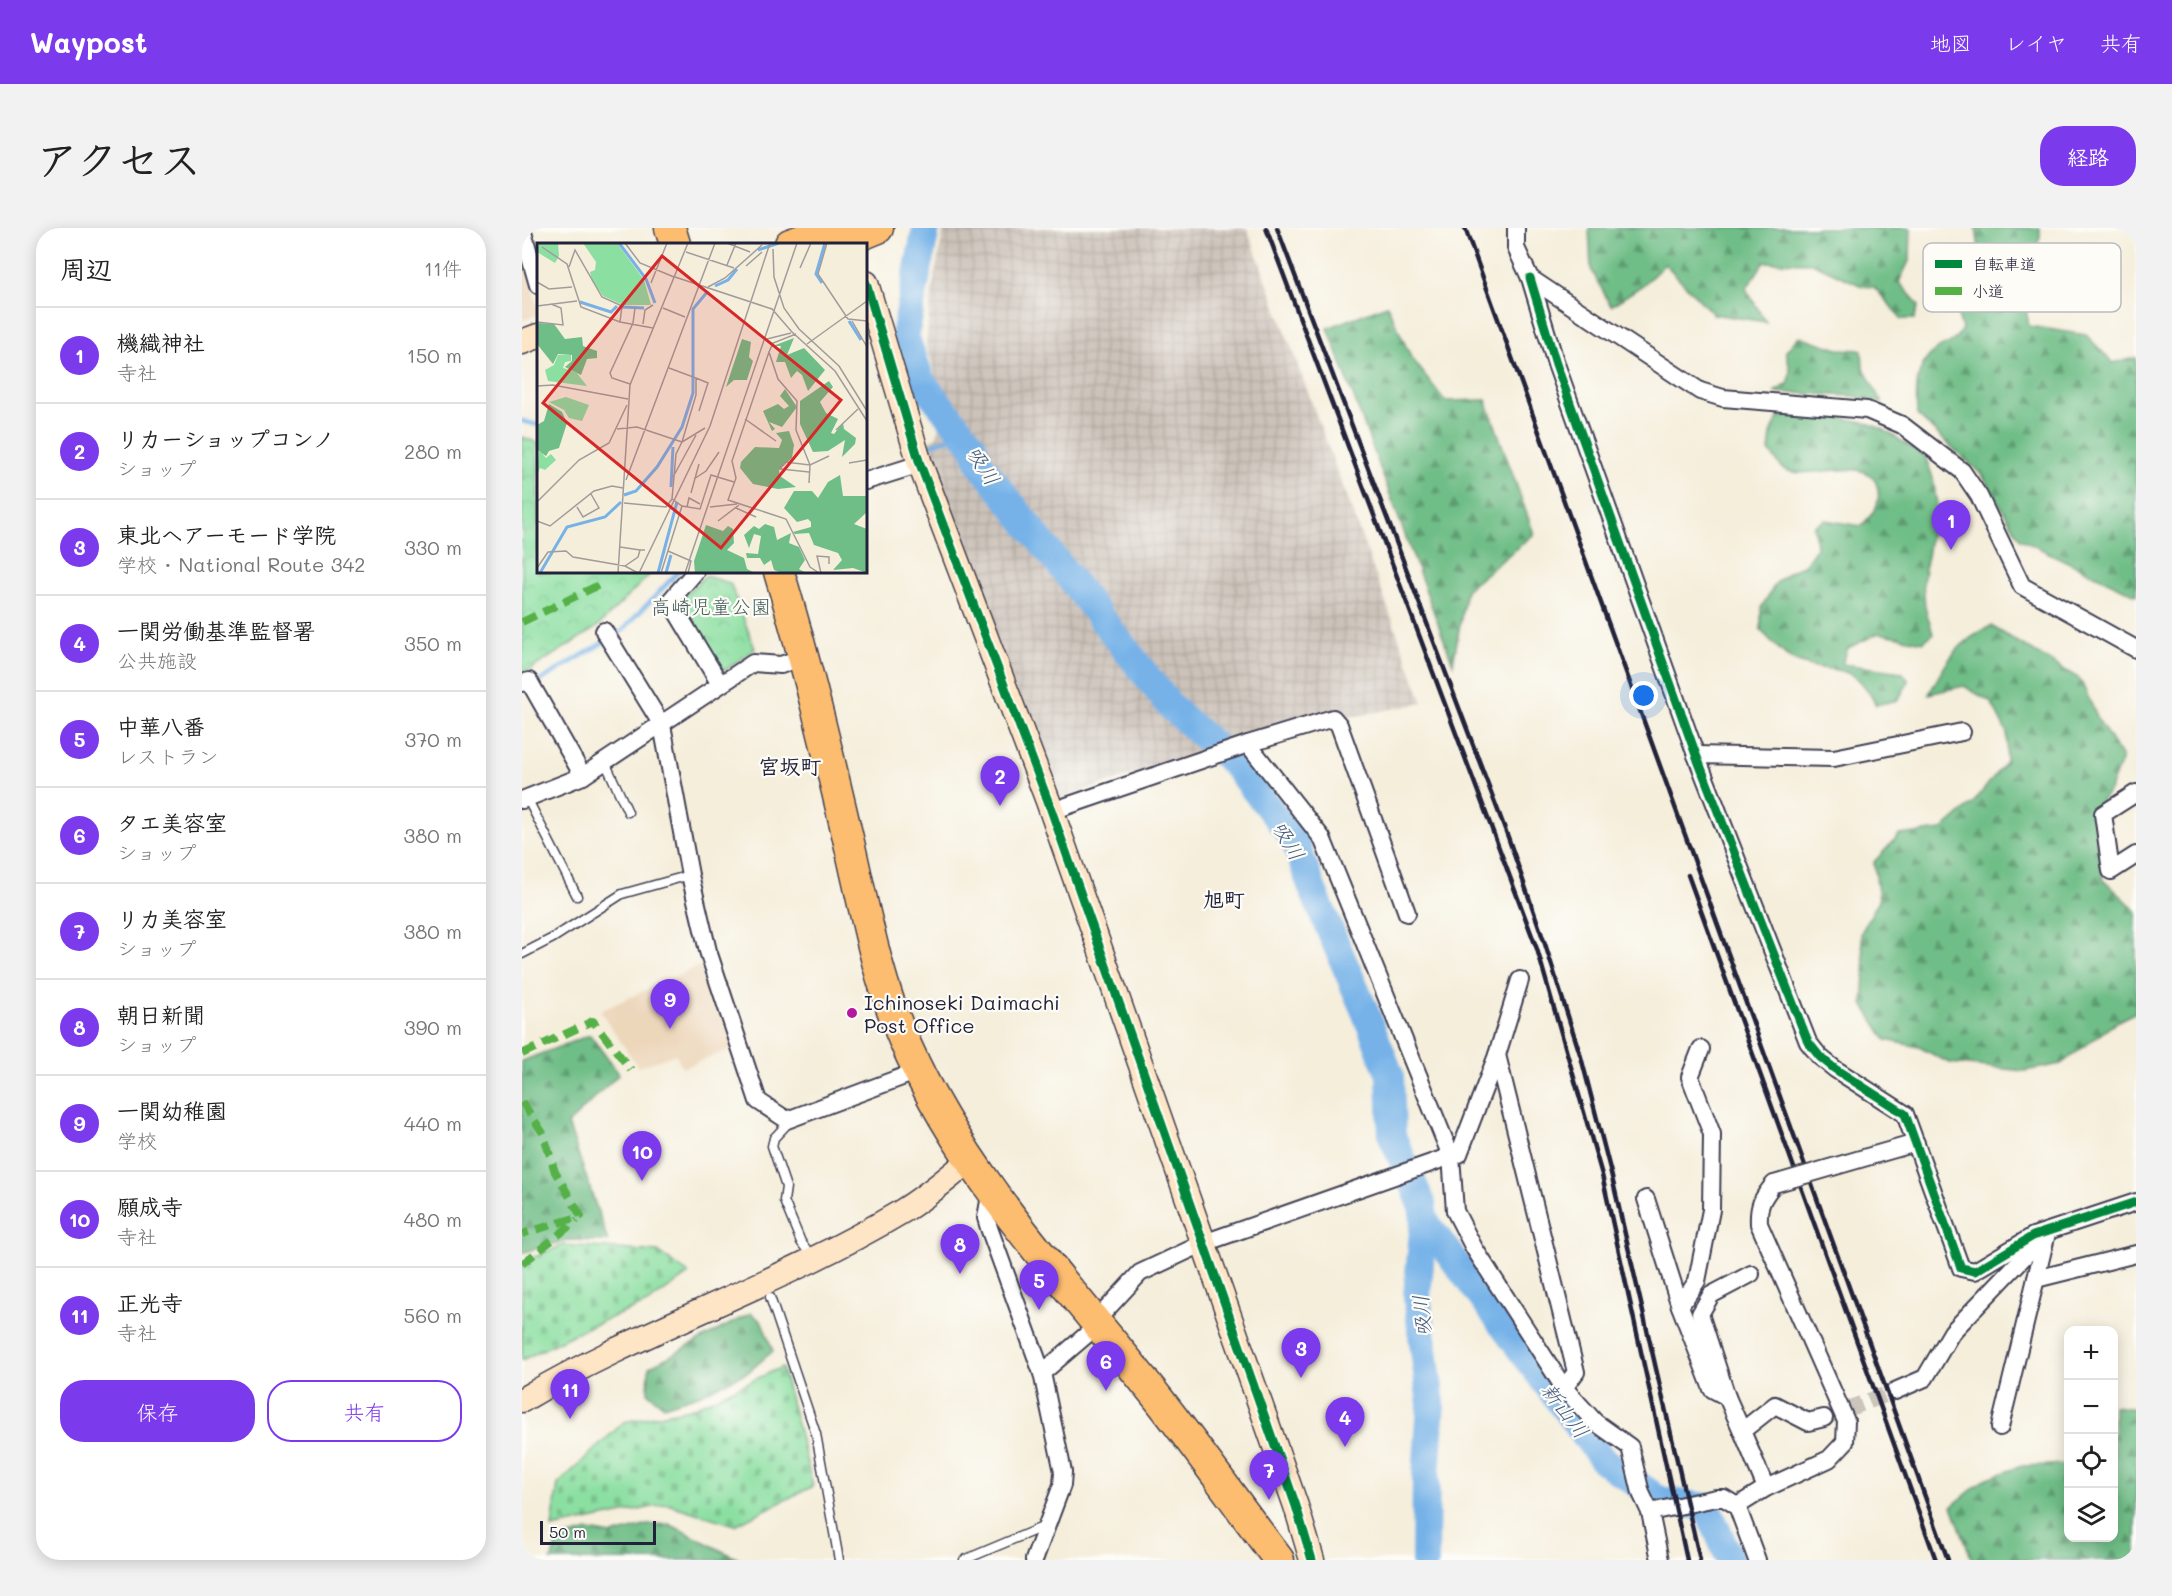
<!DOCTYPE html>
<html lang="ja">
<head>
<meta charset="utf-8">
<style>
	body { margin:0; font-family:Mali,"Klee One",sans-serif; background:#f2f2f2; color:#222 }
	.controls { position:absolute; right:18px; bottom:18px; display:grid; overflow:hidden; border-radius:12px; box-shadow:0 3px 15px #0003 }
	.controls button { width:54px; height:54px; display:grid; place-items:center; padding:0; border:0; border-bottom:2px solid #e0e0e0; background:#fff; color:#222; font:30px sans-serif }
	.scale { position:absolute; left:18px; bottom:15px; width:116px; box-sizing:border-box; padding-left:6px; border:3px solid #22223b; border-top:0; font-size:16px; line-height:21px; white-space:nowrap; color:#22223b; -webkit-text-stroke:4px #fdfcf7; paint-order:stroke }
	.you { position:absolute; left:1122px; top:468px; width:21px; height:21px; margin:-15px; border:4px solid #fff; border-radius:50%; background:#1a73e8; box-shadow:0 0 0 9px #1a73e833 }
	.badge { display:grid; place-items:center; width:39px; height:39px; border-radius:50%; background:#7c3aed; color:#fff; font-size:20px; font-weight:700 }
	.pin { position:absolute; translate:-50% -50px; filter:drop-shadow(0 2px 3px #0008) }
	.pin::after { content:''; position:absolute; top:32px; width:21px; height:18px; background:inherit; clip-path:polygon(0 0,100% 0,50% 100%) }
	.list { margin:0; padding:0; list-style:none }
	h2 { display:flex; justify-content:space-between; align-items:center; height:78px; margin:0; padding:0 24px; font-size:26px }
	h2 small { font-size:20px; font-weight:400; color:#767676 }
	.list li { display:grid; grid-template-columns:39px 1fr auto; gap:18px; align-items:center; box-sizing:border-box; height:96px; padding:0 24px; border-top:2px solid #e0e0e0 }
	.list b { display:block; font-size:22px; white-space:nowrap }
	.list p { margin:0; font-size:20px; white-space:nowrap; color:#767676 }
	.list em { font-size:20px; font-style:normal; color:#767676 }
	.actions { display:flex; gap:12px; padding:18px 24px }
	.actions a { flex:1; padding:14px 0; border:2px solid #7c3aed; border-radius:24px; text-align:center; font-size:21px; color:#7c3aed }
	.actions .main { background:#7c3aed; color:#fff }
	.icon { flex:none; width:33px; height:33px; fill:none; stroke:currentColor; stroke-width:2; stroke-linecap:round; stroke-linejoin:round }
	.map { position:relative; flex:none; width:1614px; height:1332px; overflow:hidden; border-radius:24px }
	header { display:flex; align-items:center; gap:36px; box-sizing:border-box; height:84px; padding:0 30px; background:#7c3aed; color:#fff }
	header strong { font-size:28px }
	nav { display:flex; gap:33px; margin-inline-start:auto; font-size:21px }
	.intro { display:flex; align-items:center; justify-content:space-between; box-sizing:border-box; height:144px; padding:0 36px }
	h1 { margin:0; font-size:42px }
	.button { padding:15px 27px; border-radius:24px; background:#7c3aed; color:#fff; font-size:21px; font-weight:700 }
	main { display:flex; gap:36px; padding:0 36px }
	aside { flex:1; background:#fff; border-radius:24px; box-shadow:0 3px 15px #0003 }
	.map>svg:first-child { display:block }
</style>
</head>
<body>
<header>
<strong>Waypost</strong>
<nav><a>地図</a><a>レイヤ</a><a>共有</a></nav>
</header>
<div class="intro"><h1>アクセス</h1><a class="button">経路</a></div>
<main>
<aside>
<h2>周辺<small>11件</small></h2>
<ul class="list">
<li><span class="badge">1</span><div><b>機織神社</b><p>寺社</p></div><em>150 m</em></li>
<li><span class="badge">2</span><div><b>リカーショップコンノ</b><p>ショップ</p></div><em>280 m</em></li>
<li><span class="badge">3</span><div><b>東北ヘアーモード学院</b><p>学校 · National Route 342</p></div><em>330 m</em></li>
<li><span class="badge">4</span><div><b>一関労働基準監督署</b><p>公共施設</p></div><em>350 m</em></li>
<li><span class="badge">5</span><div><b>中華八番</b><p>レストラン</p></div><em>370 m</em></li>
<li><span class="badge">6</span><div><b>タエ美容室</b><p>ショップ</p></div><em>380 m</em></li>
<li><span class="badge">7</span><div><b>リカ美容室</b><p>ショップ</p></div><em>380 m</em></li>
<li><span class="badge">8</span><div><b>朝日新聞</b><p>ショップ</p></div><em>390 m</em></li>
<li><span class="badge">9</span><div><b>一関幼稚園</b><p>学校</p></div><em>440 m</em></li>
<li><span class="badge">10</span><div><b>願成寺</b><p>寺社</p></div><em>480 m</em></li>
<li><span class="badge">11</span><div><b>正光寺</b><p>寺社</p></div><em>560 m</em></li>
</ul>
<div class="actions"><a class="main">保存</a><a>共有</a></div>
</aside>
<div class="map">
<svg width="1614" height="1332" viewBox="0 0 1614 1332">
	<defs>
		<pattern id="industrial-grid" width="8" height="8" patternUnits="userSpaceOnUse" patternTransform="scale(1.5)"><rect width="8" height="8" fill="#ccc2b9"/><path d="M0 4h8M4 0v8" fill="none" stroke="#afa6a0"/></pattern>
		<pattern id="forest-firs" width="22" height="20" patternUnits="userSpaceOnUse" patternTransform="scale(1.5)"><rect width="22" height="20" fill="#70be87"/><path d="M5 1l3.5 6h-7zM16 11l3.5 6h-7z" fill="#5c9a70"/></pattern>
		<pattern id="cemetery-stones" width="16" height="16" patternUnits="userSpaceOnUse" patternTransform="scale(1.5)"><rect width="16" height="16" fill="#8bdfa1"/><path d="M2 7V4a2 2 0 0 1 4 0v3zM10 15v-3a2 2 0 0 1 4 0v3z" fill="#78bf8c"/></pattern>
		<pattern id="park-crowns" width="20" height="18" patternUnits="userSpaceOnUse" patternTransform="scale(1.5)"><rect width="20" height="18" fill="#8bdfa1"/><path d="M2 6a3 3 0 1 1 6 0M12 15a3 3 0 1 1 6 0" fill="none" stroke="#78bf8c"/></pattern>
	</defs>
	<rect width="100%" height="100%" fill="#fdfcf7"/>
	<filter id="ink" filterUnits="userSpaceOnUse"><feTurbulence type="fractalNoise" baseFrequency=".0167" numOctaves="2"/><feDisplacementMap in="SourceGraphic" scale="12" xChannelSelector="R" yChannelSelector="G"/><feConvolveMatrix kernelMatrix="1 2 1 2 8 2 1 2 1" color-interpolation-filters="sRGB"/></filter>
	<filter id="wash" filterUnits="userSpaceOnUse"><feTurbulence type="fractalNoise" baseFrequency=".008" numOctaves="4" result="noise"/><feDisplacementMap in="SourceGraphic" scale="24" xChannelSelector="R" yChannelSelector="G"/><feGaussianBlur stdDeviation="1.35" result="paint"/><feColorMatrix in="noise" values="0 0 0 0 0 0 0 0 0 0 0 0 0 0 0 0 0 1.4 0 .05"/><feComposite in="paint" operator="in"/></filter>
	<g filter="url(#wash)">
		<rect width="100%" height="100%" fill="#f5eedb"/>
		<g fill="#edd7bb">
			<path d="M0,25L16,80V87L0,92Z"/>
			<path d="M183,735L212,820L160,840L154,826L116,839L78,783Z"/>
		</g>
		<path fill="url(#industrial-grid)" d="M422,0H725L901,475L730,508L534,572L401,215L414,210L419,195L417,161L404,117L410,62Z"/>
		<g fill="url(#forest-firs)" stroke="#497061" stroke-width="1.5">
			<path d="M1067,0H1389L1388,31L1377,54L1397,77L1392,91H1380L1352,59L1340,58L1290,35L1242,34L1224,61L1244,94L1191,86L1143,36L1121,57L1089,78L1069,41Z"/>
			<path d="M1454,0H1518V9L1500,59L1507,98L1564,107L1591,135L1614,130V367L1498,311L1461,248L1395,187C1394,163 1392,142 1411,124C1425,113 1429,120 1440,101L1431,71L1459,35Z"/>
			<path d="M865,77L889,129L923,173L964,172L1012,306L944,362L931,436L806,100Z"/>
			<path d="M1277,108L1316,121L1340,122L1341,139L1360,175L1332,168L1252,164L1267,155L1268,142L1264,123Z"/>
			<path d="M1258,185L1293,192L1315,189L1342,194L1361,201L1403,228L1411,250L1416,283L1408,309L1401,354L1403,379L1411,406L1401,414L1357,405L1326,420L1320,436L1380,444L1387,453L1376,472L1354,477C1329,427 1310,450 1271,432C1260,426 1249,412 1239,403V380L1254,355L1266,345L1283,336L1294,320L1292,298L1303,292L1339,298C1349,288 1359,278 1356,262C1350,222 1284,255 1262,241C1257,238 1252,228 1247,223L1249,206Z"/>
			<path d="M1469,398L1558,451L1577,493L1600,530L1588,561L1571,586L1581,651L1614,682V784L1596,793L1539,836L1502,843L1427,835L1397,819L1364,812L1341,776L1343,745L1339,705L1357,672L1352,634L1377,607L1420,602L1452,574L1484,533L1485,505L1469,474L1442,458L1407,466C1425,432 1434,415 1469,398Z"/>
			<path d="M68,807L97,846L46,896L86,1013L45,1012L0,1025V833Z"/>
			<path d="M229,1085L240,1094L251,1123L226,1144L179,1166L142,1178L126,1165L127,1139Z"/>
			<path d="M1592,1178L1614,1181V1332H1450L1430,1278L1463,1251L1500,1238L1546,1236V1310H1592Z"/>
			<path d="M147,1296L218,1332H29L37,1311L67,1303L90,1307L126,1297Z"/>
		</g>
		<g fill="url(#cemetery-stones)" stroke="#56806e" stroke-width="1.5">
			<path d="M41,1017L136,1024L167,1046L125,1075L64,1100L0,1132V1034Z"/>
			<path d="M260,1139L291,1258L213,1297L145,1276L30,1300L36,1256L102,1194L168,1181Z"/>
		</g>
		<g fill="url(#park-crowns)" stroke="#56806e" stroke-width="1.5">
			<path d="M0,209L16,215V344H130L75,399L0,447Z"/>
			<path d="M183,348L208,355L233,421L203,442L193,436L160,377L159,371Z"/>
		</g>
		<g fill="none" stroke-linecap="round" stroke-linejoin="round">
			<g stroke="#76b2e8" stroke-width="4.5">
				<path d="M0,193L16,197"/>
				<path d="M405,218L425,211L435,197"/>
				<path d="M13,456L100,403L156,344"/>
			</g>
			<g stroke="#76b2e8" stroke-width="28">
				<path d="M404,0L383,108L400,154L451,218L458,236L649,479L710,534L772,611L790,660L844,786L868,847L870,908L900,976L902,992L895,1068L909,1176L904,1248L903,1332"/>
				<path d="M902,992L1081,1232L1138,1272L1185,1279L1208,1332"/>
			</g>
		</g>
	</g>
	<g filter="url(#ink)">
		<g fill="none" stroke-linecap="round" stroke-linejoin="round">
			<path stroke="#cbc5bb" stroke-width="16" stroke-dasharray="16 8" stroke-linecap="butt" d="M1302,1190L1373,1163"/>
			<defs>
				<g id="lane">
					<path d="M83,534L106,584"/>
					<path d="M5,570L55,668"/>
					<path d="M0,726L31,710L100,666L168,647"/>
					<path d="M269,892L252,910L250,918L264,959L262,973L279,1014L291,1030"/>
					<path d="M248,1069L294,1206L317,1332"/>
					<path d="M442,1332L523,1298"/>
				</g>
				<g id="street">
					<path d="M994,0V20L1008,50L1178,163L1201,170L1345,182L1380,197L1440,243L1457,268L1500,358L1614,421"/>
					<path d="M0,1L16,57"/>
					<path d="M1008,50L1034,136L1174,527L1286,814L1298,829L1313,841L1383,886L1439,1040L1453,1043L1511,1008L1614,974"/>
					<path d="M344,253L398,236"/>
					<path d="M173,344L148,373L198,456"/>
					<path d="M82,403L140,497L168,647L186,723L236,873L265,892L396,843"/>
					<path d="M0,455L7,453L61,548"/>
					<path d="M726,516L811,490L817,497L885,685"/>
					<path d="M1174,527L1312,530L1440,504"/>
					<path d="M1614,565L1581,586L1589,643L1614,627"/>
					<path d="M0,572L61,548L231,435L259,437L283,428"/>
					<path d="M530,583L726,516L800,610L929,928L937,926L975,827L998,752"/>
					<path d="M975,827L1054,1144L1042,1160"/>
					<path d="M1352,927L1394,915"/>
					<path d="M469,962L464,990L467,1000L520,1145L541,1244L540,1257L512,1332"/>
					<path d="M1124,971L1158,1078L1190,1161L1205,1169"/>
					<path d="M1514,1051L1614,1026"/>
					<path d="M1158,1078L1175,1053L1189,982L1190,906L1168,849L1179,821"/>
					<path d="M520,1145L569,1103L582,1084L618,1045L682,1015L929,928L933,983L952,1020L1042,1160L1073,1194L1108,1219L1119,1265L1128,1284"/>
					<path d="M1373,1163L1403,1150L1430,1104L1520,1010"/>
					<path d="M1478,1199L1525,1005"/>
					<path d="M1220,1203L1205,1169L1178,1086L1189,1067L1229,1046"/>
					<path d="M1244,1260L1220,1203L1253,1177L1286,1194L1302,1190"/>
					<path d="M1215,1278L1235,1332"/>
					<path d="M1138,1332L1128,1284L1194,1270H1202L1215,1278L1244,1260L1307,1231L1323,1214L1324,1193L1237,996C1236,978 1240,970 1252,956"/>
				</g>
				<g id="secondary">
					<path d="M344,55L398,236L526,573L774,1278L790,1332"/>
					<path d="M0,114L16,108"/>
					<path d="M0,1172C122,1100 257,1057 379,984C403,970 426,950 448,932"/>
				</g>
				<g id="highway">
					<path d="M148,0L153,16"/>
					<path d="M268,16L314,0"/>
					<path d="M317,16L356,0"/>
					<path d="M257,344C285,436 307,529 329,623C344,689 357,758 385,819C444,951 546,1057 635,1169C677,1222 716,1278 757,1332"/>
				</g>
			</defs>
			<use href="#lane" stroke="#424153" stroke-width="11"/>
			<use href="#street" stroke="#424153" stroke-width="20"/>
			<use href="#secondary" stroke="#424153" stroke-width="27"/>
			<use href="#highway" stroke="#424153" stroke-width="33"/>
			<use href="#lane" stroke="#fff" stroke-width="8"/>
			<use href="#street" stroke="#fff" stroke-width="16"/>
			<use href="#secondary" stroke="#fee5c5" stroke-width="24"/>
			<use href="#highway" stroke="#fcbd6f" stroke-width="30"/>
			<g stroke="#22223b" stroke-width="4.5">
				<path d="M744,0L1015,721L1080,947L1165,1332"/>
				<path d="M755,0L986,609L1023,716L1059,829L1089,945L1178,1332"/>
				<path d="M943,0L1426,1332"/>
				<path d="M1166,647L1414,1332"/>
			</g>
			<defs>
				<path id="street-bridge" d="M1252,956L1352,927"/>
			</defs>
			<use href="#street-bridge" stroke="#424153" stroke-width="20" stroke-linecap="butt"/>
			<use href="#street-bridge" stroke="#fff" stroke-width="16"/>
			<g stroke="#55b146" stroke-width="8" stroke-dasharray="15 8" stroke-linecap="butt">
				<path d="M0,394L81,355"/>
				<path d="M0,826L71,793L109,842"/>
				<path d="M0,874L21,905L33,944L59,988L0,1006"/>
				<path d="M0,1036L55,992"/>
			</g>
			<defs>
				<g id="cycleway">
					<path d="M1008,50L1034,136L1174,527L1286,814L1298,829L1313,841L1383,886L1439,1040L1453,1043L1511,1008L1614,974"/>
					<path d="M344,55L398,236L526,573L774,1278L790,1332"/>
				</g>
			</defs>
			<use href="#cycleway" stroke="#fdfcf7" stroke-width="13"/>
			<use href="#cycleway" stroke="#00873e" stroke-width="9"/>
		</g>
	</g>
	<circle fill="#b5179e" stroke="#fdfcf7" stroke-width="2" cx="330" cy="785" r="6"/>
	<g text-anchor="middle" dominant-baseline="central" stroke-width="4.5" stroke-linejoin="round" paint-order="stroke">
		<g font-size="20" fill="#425b5a" stroke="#fdfcf7">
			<text x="189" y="378">高崎児童公園</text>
		</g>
		<g font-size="20" fill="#22223b" stroke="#fdfcf7" text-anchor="start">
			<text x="342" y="774">Ichinoseki Daimachi<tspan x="342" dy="23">Post Office</tspan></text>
		</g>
		<g font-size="21" font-style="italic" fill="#445c80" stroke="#fdfcf7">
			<text transform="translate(462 237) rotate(57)">吸川</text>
			<text transform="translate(767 612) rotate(59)">吸川</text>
			<text transform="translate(899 1088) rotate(-95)">吸川</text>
			<text transform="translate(1044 1182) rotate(53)">新山川</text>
		</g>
		<g font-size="21" font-weight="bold" fill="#22223b" stroke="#fdfcf7">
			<text x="268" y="537">宮坂町</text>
			<text x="702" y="670">旭町</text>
		</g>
	</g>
	<g transform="translate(15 15)">
		<rect width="330" height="330" fill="#f5eedb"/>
		<path d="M0,80L17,81L28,96L45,94L46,103L60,108V115L50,116L44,132L28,124L35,118V112L21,111L16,121L0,101ZM257,95L250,112L267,105L288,127L271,148L265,132L260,128L254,135L248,119H239L244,103H236ZM205,96L214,99L212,114L216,118L210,137H197L189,144ZM292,138L296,144L283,159L289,170L301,176L294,190L297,191L306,180L307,186L319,195L318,201L305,214L308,197L291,208L276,209L263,181V158ZM248,146L260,164L245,184L232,179L238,186L235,188L226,168L241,161L247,166L252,163L243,153ZM12,161L25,169L30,180L22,205L12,208L9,213L0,207V182L7,178ZM252,188L257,202L255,215L242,227L243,233L259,244L241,246L216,241L203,225L204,219L218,204L242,205L245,197L239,190ZM303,232L306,253H330V269L317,281L330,286V330L316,325L296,327L305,317L301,310L277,302L272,290L258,291L256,289L274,284V279L271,276L260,279L247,265L257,248H275L281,255L291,239ZM228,281L237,284L240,297L254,290L252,300L262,304L268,317L262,326L269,330H245L237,327L234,317L227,322L223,315H210L209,310L221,311L224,293L217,291L212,305L207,292L217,283L222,286ZM169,282L186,288L191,283L196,286L197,300L190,307L207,315L210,326L218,330H158L157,318Z" fill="#70be87"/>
		<path d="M21,112H34V118L28,119L26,125L39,129L50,143L11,138L8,127L17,122ZM29,154L52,162L45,178L32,175L27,167L12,159ZM2,207L9,215L14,211L19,217L8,227L3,225L0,232Z" fill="#8bdfa1"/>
		<path d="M0,0H21L22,13L18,20L0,9ZM46,0H80L107,37L114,62H86L66,53L55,38L53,29L58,27L59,19Z" fill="#8bdfa1"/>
		<path fill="none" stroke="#76b2e8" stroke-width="3" d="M82,0L109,36L118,60M221,7L242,0M285,40L279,31L288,0M178,43L191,37L200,26M43,59L74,69L80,63M85,64L107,65M312,78L324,97M134,244L136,204M87,252L99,248L120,224L145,184L156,150V66L171,48M3,330L30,284L68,274L84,259M121,330L140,259M129,330L134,312"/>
		<path fill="none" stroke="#a19c9b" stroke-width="1.5" d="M88,0L103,20L137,34M190,0L213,9M290,0L281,31L311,76L330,78M5,4L30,21L44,64L83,79L116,85M236,6L237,34L247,65L262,86L302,123L330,168M149,9L197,25M190,22L199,0M209,23L225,9M32,24L38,7L65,54L85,63L83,79M263,25L274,0M138,34L235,66L255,89L298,128L330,178M0,39L12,46L35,44M114,40L130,0M171,44L188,35L225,2M0,63L40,58M126,65L148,74M315,78L330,104M0,79L26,82L24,65L14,61M106,81L108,67L116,62M259,91L236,100L232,109L241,136L260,158L259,187L273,222L272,240M230,96L254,90M270,101L330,58M232,109L195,218L199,235L191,257L249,276L273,324L282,330M132,125L159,135V152L145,199M159,135L171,140L162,168M93,141L75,135L73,130L96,80L98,65M0,143L16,142L91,156M208,176L239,198M80,186L100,184L145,199L139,211L135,256M299,187L321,166M145,199L168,185M312,220L330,217M272,229L243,226L248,219L273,222L292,213M136,234L159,192M157,236L169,228L182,209M89,237L178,0M154,250L162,221M0,259L42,217L72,200L90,162M87,260L129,264L135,256L145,263L163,266L174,232L197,239M40,264L46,274L62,265L54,251M150,264L152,255L163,261M173,264L200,261M199,265L219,274M0,278L13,283L57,248L75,243L86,245M181,278L202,262M83,304L103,307M131,308L154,318L151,330M88,323L101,314L103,307H108M0,325L11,309L29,308L36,314L88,323L101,330M81,330L93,142L151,0M102,330L173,183L233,0M124,330L145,263M148,330L260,0M284,330L280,313L292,314V321"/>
		<path fill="#d62828" fill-opacity="0.15" stroke="#d62828" stroke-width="3" d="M125,13L304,157L184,305L6,160Z"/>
		<rect width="330" height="330" fill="none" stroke="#22223b" stroke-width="3"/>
	</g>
	<rect x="1401" y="15" width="198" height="69" rx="9" fill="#fdfcf7" stroke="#bbbbbf" stroke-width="1.5"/>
	<rect x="1413" y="32" width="27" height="8" fill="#00873e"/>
	<rect x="1413" y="59" width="27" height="8" fill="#55b146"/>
	<g font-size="16" fill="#22223b">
		<text x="1450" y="42">自転車道</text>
		<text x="1450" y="69">小道</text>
	</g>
</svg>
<div class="controls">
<button>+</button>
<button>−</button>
<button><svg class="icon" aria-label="locate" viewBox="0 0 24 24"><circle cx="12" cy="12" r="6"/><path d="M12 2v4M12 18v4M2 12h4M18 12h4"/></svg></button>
<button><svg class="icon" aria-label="layers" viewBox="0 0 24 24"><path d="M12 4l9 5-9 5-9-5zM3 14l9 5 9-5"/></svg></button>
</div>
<div class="scale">50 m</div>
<div class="you"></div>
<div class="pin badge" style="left:1429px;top:322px">1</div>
<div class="pin badge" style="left:478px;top:578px">2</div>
<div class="pin badge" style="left:779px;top:1150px">3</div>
<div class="pin badge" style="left:823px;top:1219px">4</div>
<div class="pin badge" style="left:517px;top:1082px">5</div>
<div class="pin badge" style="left:584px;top:1163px">6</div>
<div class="pin badge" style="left:747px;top:1272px">7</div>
<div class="pin badge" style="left:438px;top:1046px">8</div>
<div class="pin badge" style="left:148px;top:801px">9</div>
<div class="pin badge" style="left:120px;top:953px">10</div>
<div class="pin badge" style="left:48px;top:1191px">11</div>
</div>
</main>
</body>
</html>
